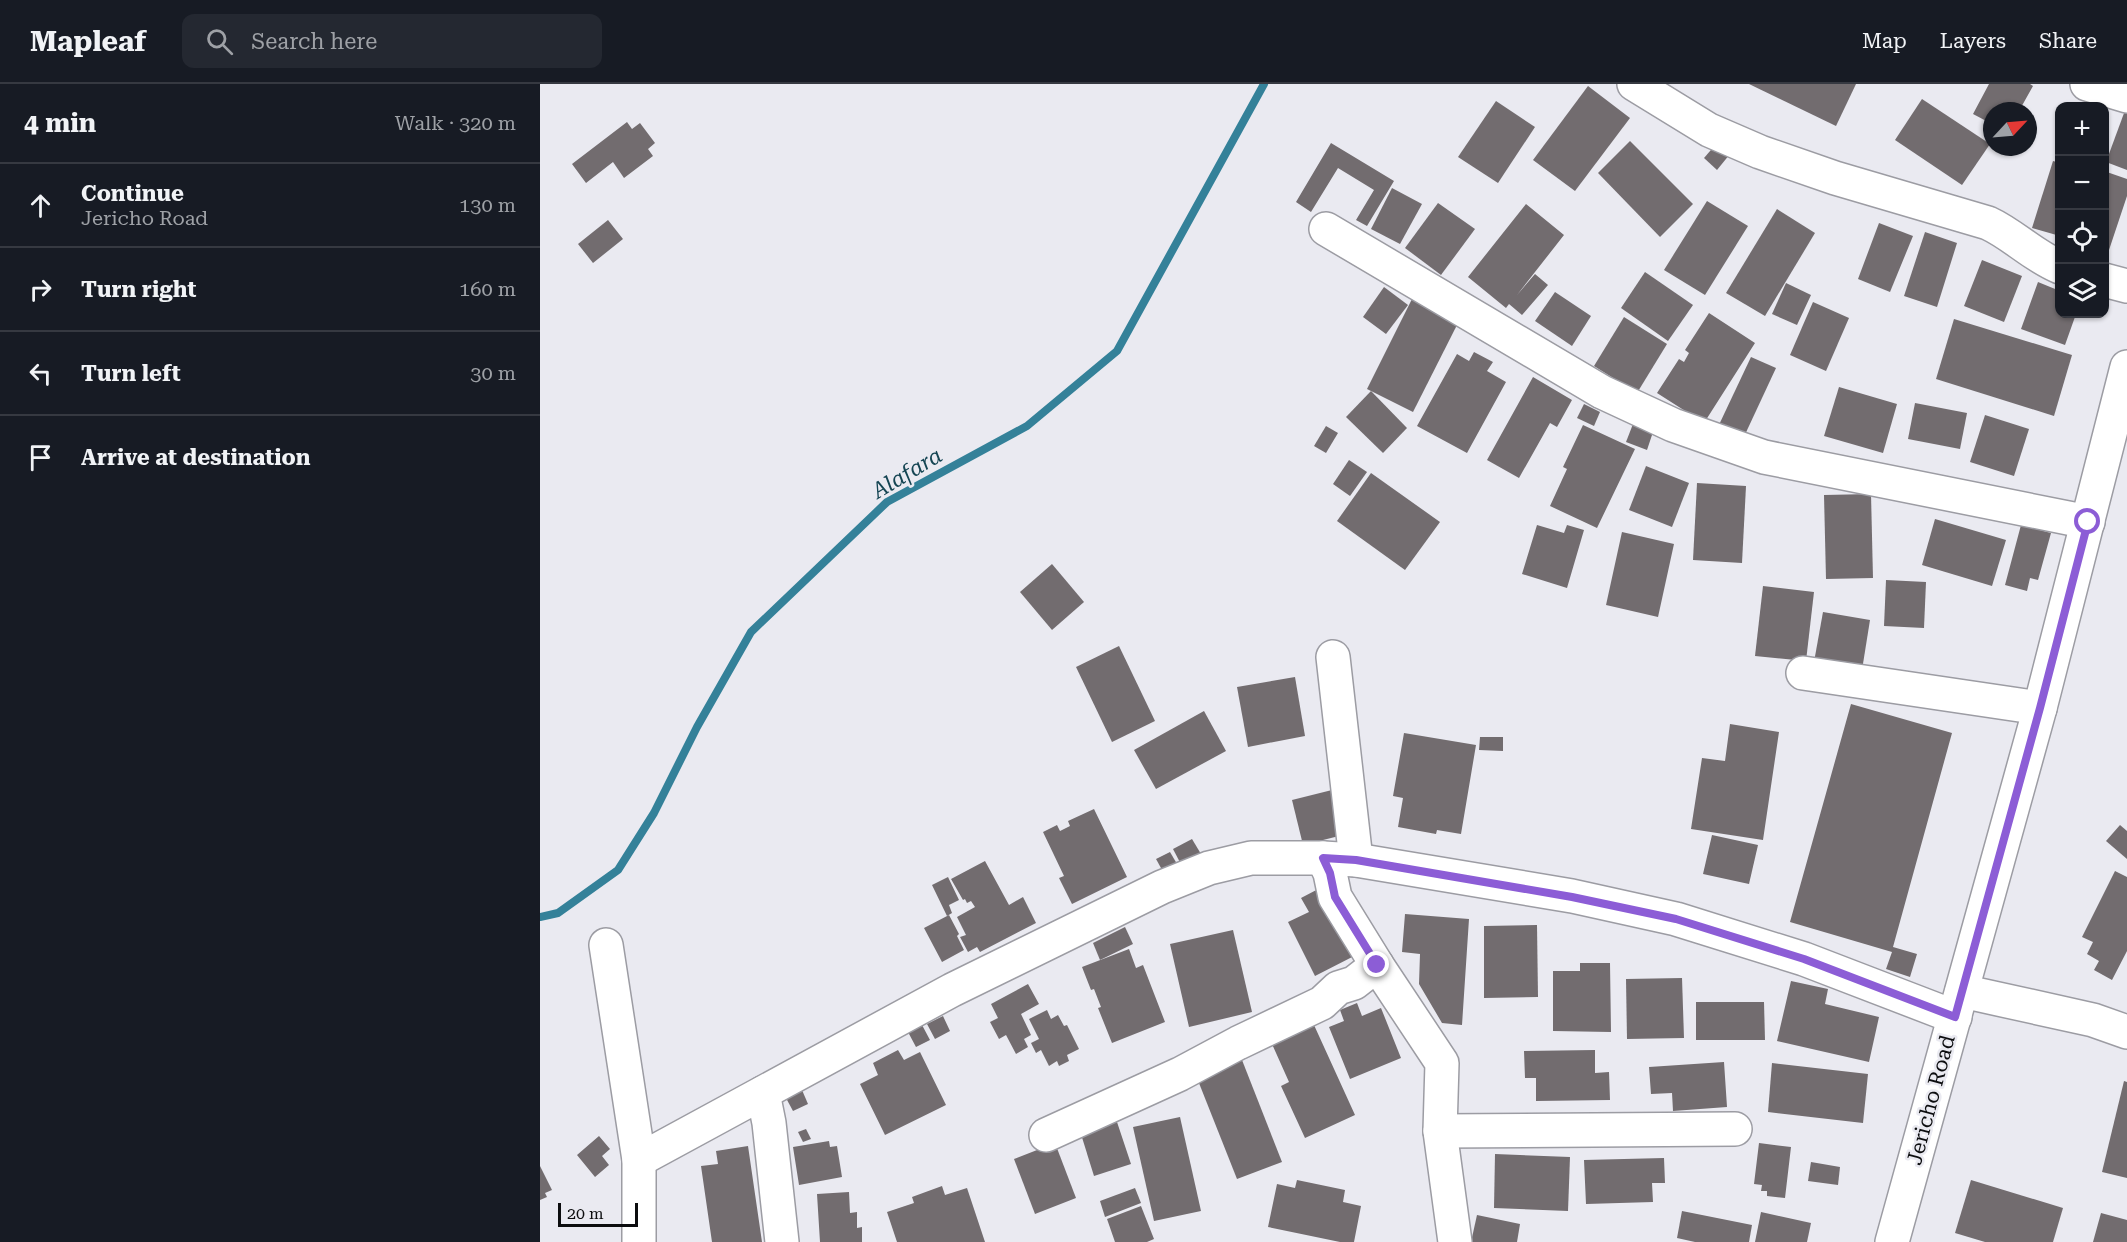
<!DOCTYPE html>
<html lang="en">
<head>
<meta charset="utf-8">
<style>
	body { margin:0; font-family:"Roboto Serif",serif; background:#242831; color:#f1f3f6 }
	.controls { position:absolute; right:18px; top:18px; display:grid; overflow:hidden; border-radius:12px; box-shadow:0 2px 4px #0004 }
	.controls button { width:54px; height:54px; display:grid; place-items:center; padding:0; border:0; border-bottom:2px solid #363941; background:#171b24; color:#f1f3f6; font:30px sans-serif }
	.compass { position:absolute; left:1443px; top:18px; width:54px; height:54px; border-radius:50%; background:#171b24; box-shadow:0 2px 4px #0004; rotate:64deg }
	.scale { position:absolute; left:18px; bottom:15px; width:80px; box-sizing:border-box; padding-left:6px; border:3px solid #0c0d0f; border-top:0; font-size:16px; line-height:21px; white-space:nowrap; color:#0c0d0f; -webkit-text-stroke:4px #eaeaf1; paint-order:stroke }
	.stop { position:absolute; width:18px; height:18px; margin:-14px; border:4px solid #8c5dd6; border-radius:50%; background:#fff }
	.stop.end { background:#8c5dd6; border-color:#fff; box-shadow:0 2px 6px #0008 }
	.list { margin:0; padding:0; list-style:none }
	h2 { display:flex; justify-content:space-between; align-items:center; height:78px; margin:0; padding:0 24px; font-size:26px }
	h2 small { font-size:20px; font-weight:400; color:#9ea1a6 }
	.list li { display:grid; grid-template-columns:39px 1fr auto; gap:18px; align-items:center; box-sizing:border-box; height:84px; padding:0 24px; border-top:2px solid #363941 }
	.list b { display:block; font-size:22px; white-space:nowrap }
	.list p { margin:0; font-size:20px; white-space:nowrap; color:#9ea1a6 }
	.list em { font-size:20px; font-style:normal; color:#9ea1a6 }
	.icon { flex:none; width:33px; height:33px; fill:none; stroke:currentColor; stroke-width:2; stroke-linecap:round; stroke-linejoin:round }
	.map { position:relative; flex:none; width:1587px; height:1158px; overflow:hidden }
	header { display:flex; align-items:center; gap:36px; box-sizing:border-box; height:84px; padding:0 30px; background:#171b24; border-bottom:2px solid #363941 }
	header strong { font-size:28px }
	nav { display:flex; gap:33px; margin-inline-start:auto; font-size:21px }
	.search { width:420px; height:54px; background:#242831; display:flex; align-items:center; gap:15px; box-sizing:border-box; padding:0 21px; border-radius:12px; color:#9ea1a6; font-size:22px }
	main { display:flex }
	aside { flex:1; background:#171b24 }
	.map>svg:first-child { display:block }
</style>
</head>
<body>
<header>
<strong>Mapleaf</strong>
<div class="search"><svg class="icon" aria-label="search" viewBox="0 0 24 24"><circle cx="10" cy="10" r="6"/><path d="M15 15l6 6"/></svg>Search here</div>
<nav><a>Map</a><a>Layers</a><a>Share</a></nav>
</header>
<main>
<aside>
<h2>4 min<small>Walk · 320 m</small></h2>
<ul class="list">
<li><svg class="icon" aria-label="ahead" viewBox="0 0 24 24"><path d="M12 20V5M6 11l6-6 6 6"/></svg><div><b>Continue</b><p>Jericho Road</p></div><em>130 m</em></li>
<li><svg class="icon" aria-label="right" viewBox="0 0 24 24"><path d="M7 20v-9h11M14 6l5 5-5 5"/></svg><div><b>Turn right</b></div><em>160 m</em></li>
<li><svg class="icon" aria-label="left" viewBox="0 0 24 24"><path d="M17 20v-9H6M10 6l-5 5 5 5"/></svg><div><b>Turn left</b></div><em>30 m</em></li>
<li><svg class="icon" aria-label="arrive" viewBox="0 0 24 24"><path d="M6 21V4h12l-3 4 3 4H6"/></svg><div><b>Arrive at destination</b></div></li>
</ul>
</aside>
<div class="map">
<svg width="1587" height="1158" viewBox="0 0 1587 1158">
	<rect width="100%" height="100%" fill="#eaeaf1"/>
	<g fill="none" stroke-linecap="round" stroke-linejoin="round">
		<path stroke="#348199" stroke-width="8" d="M0,833L18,829L78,786L114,729L157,643L211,548L347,418L487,342L577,267L724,0"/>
	</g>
	<g fill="#726c6f">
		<path d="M1209,0H1316L1296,42Z"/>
		<path d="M1449,0H1490L1493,2L1479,27H1452V40L1433,30Z"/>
		<path d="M1048,2L1090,34L1035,107L993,76Z"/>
		<path d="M1382,15L1450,60L1422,101L1355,56Z"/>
		<path d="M956,17L995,43L958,99L918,73Z"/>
		<path d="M1587,21V86L1566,78Z"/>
		<path d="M87,38L92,45L100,39L115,59L108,65L113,72L84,94L73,78L46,99L32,80Z"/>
		<path d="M1090,57L1153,120L1120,153L1058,89Z"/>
		<path d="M791,59L854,97L827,142L816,136L834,106L798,84L771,128L756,118Z"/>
		<path d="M1177,59L1190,70L1177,86L1164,74Z"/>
		<path d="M1513,77L1520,79V152L1492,144Z"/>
		<path d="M1564,87L1587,95V112L1567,172L1564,171Z"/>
		<path d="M852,104L882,120L860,160L831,145Z"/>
		<path d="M1167,117L1208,142L1165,211L1124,186Z"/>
		<path d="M898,119L935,145L901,191L865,164Z"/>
		<path d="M986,120L1024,151L977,211L995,190L1008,201L982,231L969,220L966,224L928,193Z"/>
		<path d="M1237,125L1275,149L1225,232L1186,209Z"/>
		<path d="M68,136L83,155L53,179L38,160Z"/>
		<path d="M1339,139L1373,152L1350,208L1318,195Z"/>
		<path d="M1385,148L1417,159L1397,223L1364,212Z"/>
		<path d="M1442,176L1482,192L1464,238L1424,222Z"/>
		<path d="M1105,188L1153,221L1128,257L1081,224Z"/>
		<path d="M1498,198L1520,207V230H1536L1525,261L1481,245Z"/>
		<path d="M1246,199L1271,211L1257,241L1232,230Z"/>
		<path d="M844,203L868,221L846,250L823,233Z"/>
		<path d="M1015,208L1051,232L1032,262L995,237Z"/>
		<path d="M872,215L918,239L873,328L827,305Z"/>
		<path d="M1273,218L1309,234L1286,287L1250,271Z"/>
		<path d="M1169,229L1215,259L1164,339L1117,309L1139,275L1144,278L1149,269L1145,266Z"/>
		<path d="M1084,233L1127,260L1097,309L1054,282Z"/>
		<path d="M1414,235L1532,271L1514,332L1396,295Z"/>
		<path d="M934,268L953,278L947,287L966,298L927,369L877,342L917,270L929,277Z"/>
		<path d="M1211,273L1236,284L1202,357L1177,345Z"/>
		<path d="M993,293L1032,316L1017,343L1010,339L979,394L947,376Z"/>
		<path d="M1299,303L1357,320L1343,369L1284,352Z"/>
		<path d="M831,307L867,344L843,369L806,333Z"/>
		<path d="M1375,319L1427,329L1420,365L1368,355Z"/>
		<path d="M1044,320L1060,328L1054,342L1037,334Z"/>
		<path d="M1445,331L1489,345L1474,392L1430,378Z"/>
		<path d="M1093,340L1113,348L1107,366L1086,358Z"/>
		<path d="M1043,341L1095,365L1057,444L1010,422L1027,385L1023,383Z"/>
		<path d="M786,342L798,349L786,369L774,362Z"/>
		<path d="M809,376L827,388L810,412L793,400Z"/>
		<path d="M1106,382L1149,399L1132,443L1089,426Z"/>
		<path d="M831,389L900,438L865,486L797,437Z"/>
		<path d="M1157,399L1206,402L1202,479L1153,476Z"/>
		<path d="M1331,410L1333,494L1286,495L1284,411Z"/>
		<path d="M1395,435L1466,456L1452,502L1382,481Z"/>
		<path d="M997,441L1024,449L1027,441L1044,446L1027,504L982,490Z"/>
		<path d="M1481,441L1511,449L1498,496L1490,494L1487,507L1465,501Z"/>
		<path d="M1082,448L1134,460L1118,533L1066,521Z"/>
		<path d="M512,480L544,518L512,546L480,508Z"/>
		<path d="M1346,496L1386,498L1384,544L1344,542Z"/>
		<path d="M1223,502L1274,508L1266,577L1215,572Z"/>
		<path d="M1283,528L1330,536L1322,586L1274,578Z"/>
		<path d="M579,562L615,637L572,658L536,583Z"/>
		<path d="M755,593L765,652L708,663L697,603Z"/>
		<path d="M1311,620L1412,649L1353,863L1377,870L1370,893L1346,885L1352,868L1250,838Z"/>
		<path d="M664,627L686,667L616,705L594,666Z"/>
		<path d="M1190,640L1239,648L1223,756L1151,745L1162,674L1185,677Z"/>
		<path d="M864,649L936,661L921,750L897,746L896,750L858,743L863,714L853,712Z"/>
		<path d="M940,653H963V667L939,666Z"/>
		<path d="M796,705L807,750L763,761L752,716Z"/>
		<path d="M554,725L587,793L532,820L519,794L524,792L503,748L517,741L520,747L530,742L528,737Z"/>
		<path d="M1580,741L1587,747V775L1566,757Z"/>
		<path d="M1172,751L1218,761L1209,800L1163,790Z"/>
		<path d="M652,755L664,775L644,786L633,765Z"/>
		<path d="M630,768L640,785L626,793L616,775Z"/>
		<path d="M445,777L469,821L483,813L496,839L440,868L437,863L428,868L420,853L426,851L417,833L435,823L431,817L427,819L425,815L423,816L411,795Z"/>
		<path d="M1575,787L1587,793V867L1572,896L1554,886L1559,877L1547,870L1553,858L1542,853Z"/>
		<path d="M408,793L419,816L409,821L412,829L407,832L392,801Z"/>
		<path d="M784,802L818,870L775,892L748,838L769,828L761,814Z"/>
		<path d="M865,830L929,835L922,941L902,939L879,900L880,870L862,868Z"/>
		<path d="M409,831L419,850L417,852L424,866L402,878L384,844Z"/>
		<path d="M997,841L998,913L944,914V842Z"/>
		<path d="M585,843L593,860L560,876L553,859Z"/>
		<path d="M693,846L712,928L649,943L630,860Z"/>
		<path d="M589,865L596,884L603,881L625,938L572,959L558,924L561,923L554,905L551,906L542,883Z"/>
		<path d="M1040,879H1070L1071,948L1013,947V887H1040Z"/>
		<path d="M1142,894L1144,954L1087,955L1086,895Z"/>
		<path d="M1251,897L1288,905L1285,920L1339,933L1329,978L1237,957Z"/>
		<path d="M488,900L499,920L481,930L491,951L484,955L488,963L476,970L466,951L459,955L450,938L458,934L451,920Z"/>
		<path d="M1156,918H1224L1225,956H1156Z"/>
		<path d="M817,919L822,932L841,924L861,974L810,995L789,943L804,937L800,926Z"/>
		<path d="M507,926L511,935L518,931L524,942L527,941L539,965L527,971L529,977L519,982L517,977L509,982L501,966L496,969L491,959L499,955L489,935Z"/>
		<path d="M403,932L410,947L395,955L387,940Z"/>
		<path d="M382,941L390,956L376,963L368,948Z"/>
		<path d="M774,941L815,1031L765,1054L741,1002L749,998L732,960Z"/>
		<path d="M358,966L364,976L380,968L406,1021L345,1051L320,1000L338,991L333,979Z"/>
		<path d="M1055,966V989L1069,988L1070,1016L996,1017V994H985L984,967Z"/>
		<path d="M702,976L742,1078L697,1095L657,994Z"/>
		<path d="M1184,978L1187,1023L1133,1027L1132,1009L1111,1010L1109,983Z"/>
		<path d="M1232,979L1328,990L1323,1039L1228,1028Z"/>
		<path d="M1584,997L1587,998V1094L1562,1088Z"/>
		<path d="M262,1006L268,1020L253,1027L246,1014Z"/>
		<path d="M640,1033L661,1127L614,1137L593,1043Z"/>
		<path d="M576,1035L591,1080L554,1092L540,1047Z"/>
		<path d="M266,1045L271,1055L263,1058L258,1048Z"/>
		<path d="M59,1052L70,1065L62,1072L69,1081L55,1093L37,1071Z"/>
		<path d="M289,1057L290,1063L297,1062L302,1093L259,1101L253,1063Z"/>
		<path d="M515,1059L536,1114L495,1130L474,1075Z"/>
		<path d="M1219,1059L1251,1063L1245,1114L1227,1112V1107H1221L1222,1101L1214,1100Z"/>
		<path d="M208,1062L222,1158H172L161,1082L178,1080L176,1067Z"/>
		<path d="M955,1070L1030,1073L1028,1127L954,1124Z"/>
		<path d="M1124,1074L1125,1099H1112L1113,1118L1046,1120L1044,1076Z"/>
		<path d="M1271,1078L1300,1083L1298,1101L1268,1097Z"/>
		<path d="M0,1082L12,1106L5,1109L7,1113L0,1116Z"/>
		<path d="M757,1096L805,1106L803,1118L821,1122L814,1158H800L728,1143L737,1100L755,1104Z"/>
		<path d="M1431,1096L1523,1124L1513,1158H1445L1415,1149Z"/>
		<path d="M402,1102L405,1111L427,1104L445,1158H357L347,1128L374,1119L372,1113Z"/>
		<path d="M595,1104L601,1119L565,1133L560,1117Z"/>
		<path d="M309,1108L310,1129L317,1128V1144L322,1143V1158H280L277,1110Z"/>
		<path d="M601,1122L614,1155L607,1158H575L567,1135Z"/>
		<path d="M1142,1127L1212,1141L1209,1158H1155L1137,1154Z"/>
		<path d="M1221,1128L1271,1139L1267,1158H1215Z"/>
		<path d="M1561,1129L1587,1136V1158H1553Z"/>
		<path d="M937,1131L980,1140L977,1158H931Z"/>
	</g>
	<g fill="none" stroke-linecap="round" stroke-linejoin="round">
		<defs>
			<g id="minor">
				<path d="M1094,0L1169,46L1220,68L1295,94L1448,139C1474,151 1493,172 1520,183"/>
				<path d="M1547,0L1587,12"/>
				<path d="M786,145L1062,308L1133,341L1224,373L1548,438"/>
				<path d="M1564,196L1587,202"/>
				<path d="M793,573L816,776"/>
				<path d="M1263,589L1500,624"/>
				<path d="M66,861L99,1076V1158"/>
				<path d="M837,881L902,979L900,1047L915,1158"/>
				<path d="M1422,907L1553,936L1587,948"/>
				<path d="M223,1009L229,1039L242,1158"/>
				<path d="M900,1047L1195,1045"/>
				<path d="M506,1051L640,990L698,959L782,919L798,904L814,899L837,881L795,813L790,789L783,774"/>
				<path d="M99,1076L412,906L622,803L669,784L711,774H783L816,776L1032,812L1136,835L1264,875L1415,933"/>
				<path d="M1352,1158L1500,624L1587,283"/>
			</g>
		</defs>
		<use href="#minor" stroke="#9c9ca3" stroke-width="36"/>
		<use href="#minor" stroke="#fff" stroke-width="33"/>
	</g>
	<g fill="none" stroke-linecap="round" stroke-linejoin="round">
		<path stroke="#8c5dd6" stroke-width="8" d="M837,881L795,813L790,789L783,774L816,776L1032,813L1136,835L1264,875L1415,933L1500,624L1548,438"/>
	</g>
	<g text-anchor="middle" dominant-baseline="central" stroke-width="5" stroke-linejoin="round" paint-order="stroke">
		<g font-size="21" fill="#0c0d0f" stroke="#eaeaf1">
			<text transform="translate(1391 1016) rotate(-75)">Jericho Road</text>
		</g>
		<g font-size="22" font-style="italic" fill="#154553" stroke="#eaeaf1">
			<text transform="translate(367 389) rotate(-31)">Alafara</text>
		</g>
	</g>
</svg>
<div class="controls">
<button>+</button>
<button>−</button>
<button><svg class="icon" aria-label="locate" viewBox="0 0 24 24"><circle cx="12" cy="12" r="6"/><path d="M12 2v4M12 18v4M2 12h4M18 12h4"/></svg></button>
<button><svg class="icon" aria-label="layers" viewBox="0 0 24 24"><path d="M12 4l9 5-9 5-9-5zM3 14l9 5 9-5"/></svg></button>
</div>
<svg class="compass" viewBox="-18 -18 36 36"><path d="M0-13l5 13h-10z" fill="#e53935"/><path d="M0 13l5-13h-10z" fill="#9ea1a6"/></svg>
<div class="scale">20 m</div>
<div class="stop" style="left:1548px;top:438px"></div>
<div class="stop end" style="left:837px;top:881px"></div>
</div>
</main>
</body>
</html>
